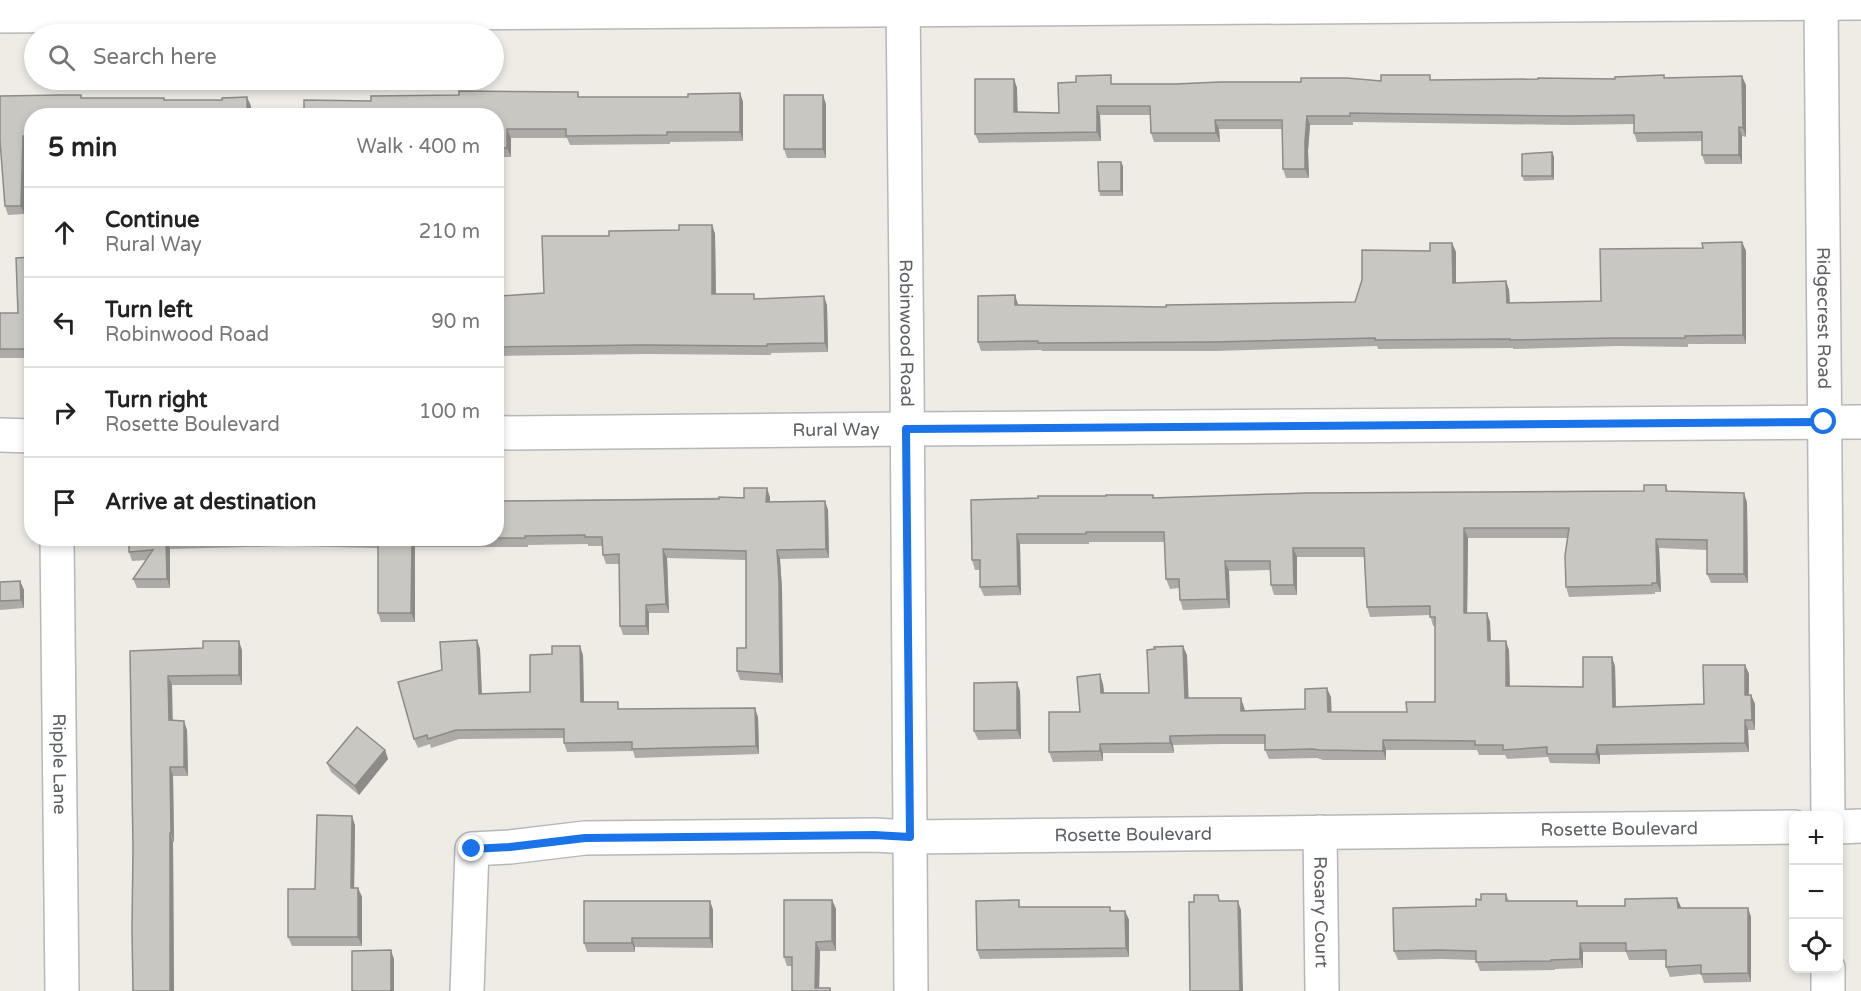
<!DOCTYPE html>
<html lang="en">
<head>
<meta charset="utf-8">
<style>
	body { margin:0; font-family:"Varela Round",sans-serif; background:#f2f2f2; color:#222 }
	.controls { position:absolute; right:18px; bottom:18px; display:grid; overflow:hidden; border-radius:12px; box-shadow:0 3px 9px #0003 }
	.controls button { width:54px; height:54px; display:grid; place-items:center; padding:0; border:0; border-bottom:2px solid #e0e0e0; background:#fff; color:#222; font:30px sans-serif }
	.stop { position:absolute; width:18px; height:18px; margin:-14px; border:4px solid #1a73e8; border-radius:50%; background:#fff }
	.stop.end { background:#1a73e8; border-color:#fff; box-shadow:0 2px 6px #0008 }
	.list { margin:0; padding:0; list-style:none }
	h2 { display:flex; justify-content:space-between; align-items:center; height:78px; margin:0; padding:0 24px; font-size:26px }
	h2 small { font-size:20px; font-weight:400; color:#767676 }
	.list li { display:grid; grid-template-columns:39px 1fr auto; gap:18px; align-items:center; box-sizing:border-box; height:90px; padding:0 24px; border-top:2px solid #e0e0e0 }
	.list b { display:block; font-size:22px; white-space:nowrap }
	.list p { margin:0; font-size:20px; white-space:nowrap; color:#767676 }
	.list em { font-size:20px; font-style:normal; color:#767676 }
	.icon { flex:none; width:33px; height:33px; fill:none; stroke:currentColor; stroke-width:2; stroke-linecap:round; stroke-linejoin:round }
	.map { position:relative; flex:none; width:1861px; height:991px; overflow:hidden }
	.search { position:absolute; background:#fff; box-shadow:0 3px 9px #0003; left:24px; top:24px; width:480px; height:66px; display:flex; align-items:center; gap:15px; box-sizing:border-box; padding:0 21px; border-radius:33px; color:#767676; font-size:22px }
	.panel { position:absolute; background:#fff; box-shadow:0 3px 9px #0003; left:24px; top:108px; width:480px; height:438px; border-radius:24px }
	.map>svg:first-child { display:block }
</style>
</head>
<body>
<div class="map">
<svg width="1861" height="991" viewBox="0 0 1861 991">
	<rect width="100%" height="100%" fill="#eeece5"/>
	<g fill="none" stroke-linecap="round" stroke-linejoin="round">
		<defs>
			<g id="minor">
				<path id="s1" d="M903,0L907,376L911,991"/>
				<path id="s2" d="M1821,0L1828,816"/>
				<path d="M0,16L1861,3"/>
				<path id="s3" d="M496,433L906,429L1861,422"/>
				<path d="M0,435L32,436"/>
				<path id="s4" d="M57,538L62,991"/>
				<path d="M1838,827L1861,826"/>
				<path id="s5" d="M1320,832L1322,991"/>
				<path d="M1828,968V991"/>
				<path id="s6" d="M467,991L472,849L510,847L585,838L874,835L910,837L1794,827"/>
			</g>
		</defs>
		<use href="#minor" stroke="#b5b7ba" stroke-width="36"/>
		<use href="#minor" stroke="#fff" stroke-width="33"/>
	</g>
	<g fill="#adaba7">
		<path d="M1665,78L1746,85V137L1742,136V164H1705L1702,155V141L1637,142L1634,133V124L1571,125L1353,122V125H1310L1308,151L1309,178H1286L1283,169L1282,129H1219L1220,142H1154L1151,133L1150,115H1100L1101,141L979,143L975,134L1014,79L1017,88V112L1059,113L1076,82L1114,84H1175Z"/>
		<path d="M740,93L743,102V141L670,142V144L570,145L567,138H511V157H496V116L371,101L580,97H688Z"/>
		<path d="M0,96L165,100L251,106V116H32V144H26L24,214L8,215L5,206Z"/>
		<path d="M826,104V158H787L784,149Z"/>
		<path d="M1552,152L1554,157V180L1524,181L1522,176Z"/>
		<path d="M1123,166V196H1100L1099,191Z"/>
		<path d="M712,225L715,234L716,294L755,299L827,305L828,352L771,353V355L646,354L496,356V311H502L544,293L609,236L679,230Z"/>
		<path d="M1742,242L1746,251V344H1688V347L1617,346L1513,349V348L1378,349L1377,346L1216,351H1042L1041,350L981,351L978,342L1018,304V306L1166,307L1355,302L1430,251L1452,243L1456,252V283L1506,281L1509,290L1510,303L1601,301L1703,248Z"/>
		<path d="M32,257V358H0V313H18Z"/>
		<path d="M1666,485L1668,491L1747,502L1748,583H1711L1707,574V550L1659,548L1661,592H1655V594L1569,597L1566,587L1568,538H1468L1467,613H1487L1490,622L1491,641L1509,650L1510,686L1583,687L1615,666L1616,707L1704,704L1745,665L1749,674V695H1751L1755,704V730H1748L1749,752L1600,755V764L1550,763L1548,757L1507,759L1505,755H1479L1477,750H1386V760H1323L1317,758L1269,759L1265,750V744H1223L1173,745L1174,753H1103V761L1053,762L1049,752L1080,712L1103,684L1104,693H1149L1187,655L1188,698L1244,707L1245,710L1305,709L1331,697V712H1407L1435,702V626H1433L1430,615L1370,617L1367,607L1364,557H1297V595H1274L1271,585L1270,570L1229,571L1230,608L1183,610L1180,600L1179,588L1170,589L1166,579L1165,542H1089V544H1020L1021,595L984,596L980,587V570H975L972,560L971,500L1153,495L1154,498L1644,491Z"/>
		<path d="M770,497V502L825,501L828,510L829,558L780,559L782,590L783,683L740,680L737,671L746,648V560L667,558L669,613H649V635H623L620,626V564H606L603,555V546H588V544L528,545V547H415V622H381L378,613V548L290,546L170,549V588H137L133,579L147,560L132,561L129,552V538H496V501Z"/>
		<path d="M20,581L24,590V608L0,610V582Z"/>
		<path d="M477,640L480,649L482,694L530,692L583,655L584,702L621,709L758,717L759,754L635,758L633,751L567,752L564,743V738L459,739L431,748L430,744L418,748L414,739L442,670Z"/>
		<path d="M242,650V685H172V720L187,730L188,776H173L174,842H173L174,991H133V850L130,651Z"/>
		<path d="M1020,691L1021,739L978,740L974,731Z"/>
		<path d="M385,750L388,759L359,795L331,772L327,763Z"/>
		<path d="M355,825L354,888H358L362,897V946H292L288,937L315,889Z"/>
		<path d="M1506,894L1509,901L1579,906L1681,908H1748L1751,917V982L1704,983L1701,974L1670,977L1666,967V960H1629L1626,952H1583V968L1555,969V970L1480,971L1476,960L1442,959L1398,960L1394,951L1476,906L1481,900Z"/>
		<path d="M832,900L836,909V951H820L819,988H830L831,991H792V966H787L784,957Z"/>
		<path d="M710,901L713,910V948L635,947V952H587L584,943Z"/>
		<path d="M1022,907L1125,911L1129,920V957L980,959L977,950Z"/>
	</g>
	<g fill="#8d8b88">
		<path d="M1742,76L1746,85V137L1743,128Z"/>
		<path d="M1014,79L1017,88L1018,121L1014,112Z"/>
		<path d="M740,93L743,102V141L740,132Z"/>
		<path d="M823,95L826,104V158L823,149Z"/>
		<path d="M247,97L251,106V116H247Z"/>
		<path d="M1097,106L1100,115L1101,141L1097,132Z"/>
		<path d="M1307,116L1310,125L1308,151L1309,178L1305,169V141Z"/>
		<path d="M1215,120L1219,129L1220,142L1216,133Z"/>
		<path d="M1739,127L1742,136V164L1739,155Z"/>
		<path d="M507,129L511,138V157L507,148Z"/>
		<path d="M23,136L26,144L24,214L21,206Z"/>
		<path d="M1552,152L1554,157V180L1552,176Z"/>
		<path d="M1121,162L1123,166V196L1121,191Z"/>
		<path d="M712,225L715,234L716,303L712,294Z"/>
		<path d="M1742,242L1746,251V344L1743,335Z"/>
		<path d="M1452,243L1456,252V292L1453,283Z"/>
		<path d="M1506,281L1509,290L1510,312L1507,303Z"/>
		<path d="M1015,295L1018,304V314L1015,305Z"/>
		<path d="M824,296L827,305L828,352L825,343Z"/>
		<path d="M767,488L770,497V511L766,502Z"/>
		<path d="M1744,493L1747,502L1748,583L1744,574Z"/>
		<path d="M825,501L828,510L829,558L826,549Z"/>
		<path d="M1464,528L1468,538L1467,623L1464,613Z"/>
		<path d="M1017,534L1020,544L1021,595L1018,586Z"/>
		<path d="M412,538L415,547V622L411,613Z"/>
		<path d="M1656,539L1659,548L1661,592L1657,583Z"/>
		<path d="M166,540L170,549V588L167,579Z"/>
		<path d="M1293,548L1297,557V595L1294,585Z"/>
		<path d="M663,549L667,558L669,613L666,604Z"/>
		<path d="M777,550L780,559L782,590L783,683L780,674Z"/>
		<path d="M1225,561L1229,571L1230,608L1227,599Z"/>
		<path d="M20,581L24,590V608L21,600Z"/>
		<path d="M646,605L649,613V635L646,626Z"/>
		<path d="M1487,613L1490,622L1491,650L1488,641Z"/>
		<path d="M477,640L480,649L482,702L479,694Z"/>
		<path d="M239,641L242,650V685L239,675Z"/>
		<path d="M1506,641L1509,650L1510,696L1506,686Z"/>
		<path d="M580,646L583,655L584,711L581,702Z"/>
		<path d="M1183,646L1187,655L1189,708L1185,698Z"/>
		<path d="M1612,657L1615,666L1616,716L1613,707Z"/>
		<path d="M1745,665L1749,674V704L1745,695Z"/>
		<path d="M1100,674L1103,684L1105,702L1101,693Z"/>
		<path d="M168,676L172,685L173,730L169,720Z"/>
		<path d="M1017,682L1020,691L1021,739L1017,730Z"/>
		<path d="M1327,688L1331,697L1332,721L1328,712Z"/>
		<path d="M1751,695L1755,704V730L1752,720Z"/>
		<path d="M1241,698L1244,707L1245,720L1241,711Z"/>
		<path d="M755,708L758,717L759,754L756,746Z"/>
		<path d="M1745,720L1748,730L1749,752L1745,743Z"/>
		<path d="M184,721L187,730L188,776L184,767Z"/>
		<path d="M1170,736L1173,745L1174,753L1170,743Z"/>
		<path d="M1383,740L1386,750V760L1383,751Z"/>
		<path d="M1100,744L1103,753V761L1100,751Z"/>
		<path d="M1597,745L1600,755V764L1596,754Z"/>
		<path d="M385,750L388,759L359,795L355,786Z"/>
		<path d="M170,767L173,776L174,842L171,833Z"/>
		<path d="M352,816L355,825L354,897L351,888Z"/>
		<path d="M170,833L173,842L174,991H170Z"/>
		<path d="M358,888L362,897V946L358,937Z"/>
		<path d="M1677,898L1681,907V917L1678,908Z"/>
		<path d="M832,900L836,909V951L832,941Z"/>
		<path d="M710,901L713,910V948L710,938Z"/>
		<path d="M1238,901L1241,910L1243,991H1240Z"/>
		<path d="M1748,908L1751,917V982L1748,973Z"/>
		<path d="M1125,911L1129,920V957L1126,948Z"/>
		<path d="M632,938L635,947V952L632,943Z"/>
		<path d="M816,942L820,951L819,991L815,988Z"/>
		<path d="M1580,943L1583,952V968L1580,959Z"/>
		<path d="M391,950L394,959V991H391Z"/>
	</g>
	<g fill="#c9c7c2" stroke="#8d8b88" stroke-width="1.5">
		<path d="M1111,75V84H1175L1220,82H1301V78H1347L1381,81V75H1430V80L1538,79V78L1615,79V77L1664,75V78L1742,76L1743,128L1739,127V155H1702V132L1634,133V115L1568,116L1350,113V116H1307L1305,141V169H1283L1282,120H1215L1216,133H1151L1150,106H1097V132L975,134V79H1014V112L1059,113L1058,83L1076,82V76Z"/>
		<path d="M459,91L578,92V97H688V94L740,93V132H667V135L566,136V129H507V148H496V116H304V100L371,101V96L459,95Z"/>
		<path d="M62,95H81V98H164V100H222V98L247,97V116H32V136H23L21,206H5L0,141V96Z"/>
		<rect x="784" y="95" width="39" height="54"/>
		<path d="M1552,152V176H1522V154Z"/>
		<path d="M1098,162H1121V191H1099Z"/>
		<path d="M679,225H712V294H754V299L824,296L825,343L767,344V346L643,345L496,347V311H502L501,296L544,293L542,236H609V231L679,230Z"/>
		<path d="M1742,242L1743,335L1685,336V338H1614L1510,340V339L1375,340V338L1213,342L1038,343V341L978,342V296L1015,295V305L1166,307V305L1355,302L1362,280V250L1430,251V243H1452L1453,283L1506,281L1507,303L1601,301L1600,249L1703,248L1702,243Z"/>
		<path d="M32,257V349H0V313H18L16,258Z"/>
		<path d="M1644,485H1666V491L1744,493V574H1707V540L1656,539L1657,583H1652V585L1566,587L1565,556L1569,528H1464V613H1487L1488,641H1506V686L1583,687V657H1612L1613,707L1704,704L1703,665H1745V695H1751L1752,720H1745V743L1597,745L1596,754H1547V747L1503,750V745H1475V741L1383,740V751L1319,750L1313,749L1265,750V735H1219L1170,736V743L1100,744V751L1049,752V712H1080L1077,677L1100,674L1101,693H1149L1147,650L1155,649L1154,647L1183,646L1185,698H1241V711L1305,709V689L1327,688L1328,712H1407L1406,702H1435V617H1430V606L1367,607L1364,548H1293L1294,585H1271L1270,561H1225L1227,599L1180,600L1179,579H1166L1164,532H1086V534H1017L1018,586L980,587V560H972L971,500L1038,498V496H1106V495H1153V498L1306,493L1644,491Z"/>
		<path d="M744,488H767L766,502L825,501L826,549L777,550L779,581L780,674L737,671V648H746V551L663,549L666,604L646,605V626H620L619,554L603,555L602,537H585V535L525,536V538H496V501L719,499V497L744,498Z"/>
		<path d="M129,538H226L166,540L167,579H133L153,550L129,552Z"/>
		<path d="M362,538H412L411,613H378V539Z"/>
		<path d="M20,581L21,600L0,601V582Z"/>
		<path d="M477,640L479,694L530,692V655L552,654V646H580L581,702H618V709L755,708L756,746L632,749V742L564,743V729L456,730L428,739L427,735L414,739L398,682L442,670L440,642Z"/>
		<path d="M203,641H239V675L168,676L169,720L184,721V767H170L171,833H170V991H133L132,929L133,850L130,651L203,648Z"/>
		<path d="M1017,682V730L974,731V683Z"/>
		<path d="M357,727L385,750L355,786L327,763Z"/>
		<path d="M317,815L352,816L351,888H358V937H288V889H315Z"/>
		<path d="M1481,894H1506V901H1577V906H1625V899L1677,898L1678,908H1748V973L1701,974V965L1666,967V950L1626,951V943H1580V959L1551,960V961L1476,962V951L1438,950L1394,951L1393,908L1476,906V899L1481,900Z"/>
		<path d="M1194,895H1218L1219,901H1238L1240,991H1190L1189,902H1194Z"/>
		<path d="M784,900H832V941L816,942L815,988H830V991H792V957H784Z"/>
		<path d="M1019,900V907H1110V911H1125L1126,948L977,950L976,901Z"/>
		<path d="M584,901H710V938H632V943H584Z"/>
		<path d="M391,950V991H352V951Z"/>
	</g>
	<g fill="none" stroke-linecap="round" stroke-linejoin="round">
		<path stroke="#1a73e8" stroke-width="8" d="M472,849L510,847L585,838L874,835L910,837L906,429L1824,422"/>
	</g>
	<g text-anchor="middle" dominant-baseline="central" stroke-width="6" stroke-linejoin="round" paint-order="stroke">
		<g font-size="18" fill="#5d6064" stroke="#fff">
			<text stroke="none"><textPath href="#s2" startOffset="318">Ridgecrest Road</textPath></text>
			<text stroke="none"><textPath href="#s1" startOffset="333">Robinwood Road</textPath></text>
			<text stroke="none"><textPath href="#s3" startOffset="340">Rural Way</textPath></text>
			<text stroke="none"><textPath href="#s4" startOffset="226">Ripple Lane</textPath></text>
			<text stroke="none"><textPath href="#s6" startOffset="1290">Rosette Boulevard</textPath></text>
			<text stroke="none"><textPath href="#s6" startOffset="804">Rosette Boulevard</textPath></text>
			<text stroke="none"><textPath href="#s5" startOffset="80">Rosary Court</textPath></text>
		</g>
	</g>
</svg>
<div class="controls">
<button>+</button>
<button>−</button>
<button><svg class="icon" aria-label="locate" viewBox="0 0 24 24"><circle cx="12" cy="12" r="6"/><path d="M12 2v4M12 18v4M2 12h4M18 12h4"/></svg></button>
</div>
<div class="stop" style="left:1824px;top:422px"></div>
<div class="stop end" style="left:472px;top:849px"></div>
<div class="search"><svg class="icon" aria-label="search" viewBox="0 0 24 24"><circle cx="10" cy="10" r="6"/><path d="M15 15l6 6"/></svg>Search here</div>
<section class="panel">
<h2>5 min<small>Walk · 400 m</small></h2>
<ul class="list">
<li><svg class="icon" aria-label="ahead" viewBox="0 0 24 24"><path d="M12 20V5M6 11l6-6 6 6"/></svg><div><b>Continue</b><p>Rural Way</p></div><em>210 m</em></li>
<li><svg class="icon" aria-label="left" viewBox="0 0 24 24"><path d="M17 20v-9H6M10 6l-5 5 5 5"/></svg><div><b>Turn left</b><p>Robinwood Road</p></div><em>90 m</em></li>
<li><svg class="icon" aria-label="right" viewBox="0 0 24 24"><path d="M7 20v-9h11M14 6l5 5-5 5"/></svg><div><b>Turn right</b><p>Rosette Boulevard</p></div><em>100 m</em></li>
<li><svg class="icon" aria-label="arrive" viewBox="0 0 24 24"><path d="M6 21V4h12l-3 4 3 4H6"/></svg><div><b>Arrive at destination</b></div></li>
</ul>
</section>
</div>
</body>
</html>
